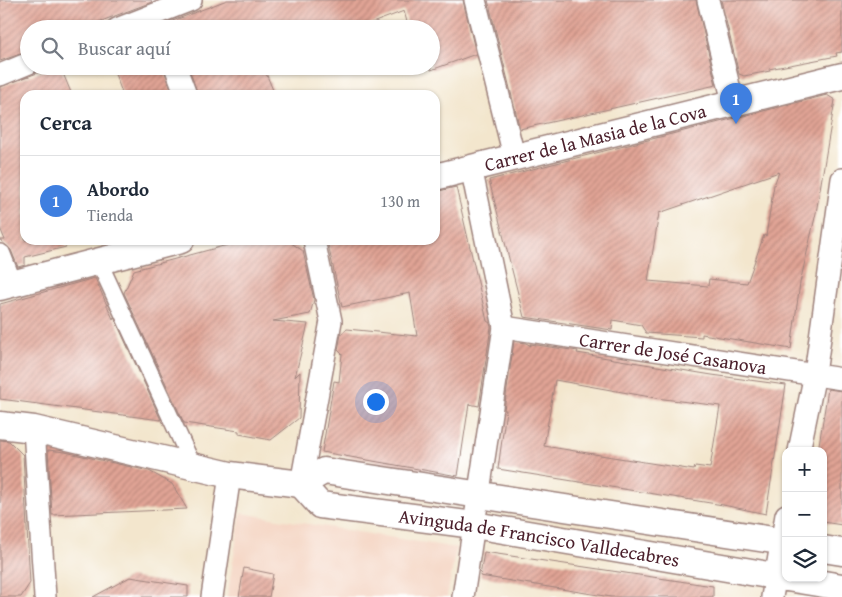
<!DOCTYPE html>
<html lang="es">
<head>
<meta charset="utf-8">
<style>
	body { margin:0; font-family:"Gentium Book Plus",serif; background:#f2f2f3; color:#1f2937 }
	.controls { position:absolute; right:15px; bottom:15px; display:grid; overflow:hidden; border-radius:10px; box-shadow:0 1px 4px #0004 }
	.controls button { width:45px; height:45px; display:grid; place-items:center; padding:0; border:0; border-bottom:1px solid #e0e1e3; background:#fff; color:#1f2937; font:25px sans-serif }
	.you { position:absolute; left:375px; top:401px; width:18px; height:18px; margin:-12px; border:4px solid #fff; border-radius:50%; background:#1a73e8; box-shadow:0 0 0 8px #1a73e833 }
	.badge { display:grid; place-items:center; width:32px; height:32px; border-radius:50%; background:#c8321e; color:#fff; font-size:16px; font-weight:700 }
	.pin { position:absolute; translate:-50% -41px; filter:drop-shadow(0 1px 2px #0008) }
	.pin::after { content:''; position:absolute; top:26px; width:18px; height:15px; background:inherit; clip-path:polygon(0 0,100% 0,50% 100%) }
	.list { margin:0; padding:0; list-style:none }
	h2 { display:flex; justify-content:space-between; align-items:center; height:65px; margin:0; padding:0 20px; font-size:21px }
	h2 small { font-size:16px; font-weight:400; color:#747a83 }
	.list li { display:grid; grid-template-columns:32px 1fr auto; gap:15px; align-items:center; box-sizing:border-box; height:90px; padding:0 20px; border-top:1px solid #e0e1e3 }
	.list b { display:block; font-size:19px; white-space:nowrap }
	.list p { margin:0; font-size:16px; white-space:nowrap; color:#747a83 }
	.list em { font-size:16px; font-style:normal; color:#747a83 }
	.icon { flex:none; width:28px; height:28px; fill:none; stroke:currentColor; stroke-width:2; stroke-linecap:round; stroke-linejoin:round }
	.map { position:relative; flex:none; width:842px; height:597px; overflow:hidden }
	.search { position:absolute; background:#fff; box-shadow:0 1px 4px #0004; left:20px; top:20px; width:420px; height:55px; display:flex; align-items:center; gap:12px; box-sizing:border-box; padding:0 18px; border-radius:28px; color:#747a83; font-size:19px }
	.panel { position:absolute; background:#fff; box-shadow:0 1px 4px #0004; left:20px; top:90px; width:420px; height:155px; border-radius:15px }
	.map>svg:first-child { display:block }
</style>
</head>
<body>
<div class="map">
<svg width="842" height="597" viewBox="0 0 842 597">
	<defs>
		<pattern id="building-hatch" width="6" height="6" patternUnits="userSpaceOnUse" patternTransform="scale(1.25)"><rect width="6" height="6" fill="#e1a495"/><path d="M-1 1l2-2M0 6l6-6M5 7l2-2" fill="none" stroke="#b8857a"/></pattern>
	</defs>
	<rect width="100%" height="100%" fill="#fff"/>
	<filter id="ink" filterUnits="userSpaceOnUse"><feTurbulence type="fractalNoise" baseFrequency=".02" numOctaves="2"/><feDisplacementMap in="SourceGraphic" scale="10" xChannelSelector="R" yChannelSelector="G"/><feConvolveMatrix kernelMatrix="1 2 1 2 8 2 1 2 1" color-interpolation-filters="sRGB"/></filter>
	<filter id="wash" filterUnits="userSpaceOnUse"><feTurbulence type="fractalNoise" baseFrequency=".0096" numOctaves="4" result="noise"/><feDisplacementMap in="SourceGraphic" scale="20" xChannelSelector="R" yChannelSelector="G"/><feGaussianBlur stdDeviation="1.12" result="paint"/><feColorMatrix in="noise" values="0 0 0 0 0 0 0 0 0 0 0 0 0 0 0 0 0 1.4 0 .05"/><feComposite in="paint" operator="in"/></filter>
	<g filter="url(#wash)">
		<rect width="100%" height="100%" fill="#f3e6cd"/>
		<path fill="#f4d3c0" d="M241,513L456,548L447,597H227Z"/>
		<g id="blocks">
			<g fill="url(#building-hatch)" fill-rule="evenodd">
				<path d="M0,0H151L152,2L80,29H29V51L0,61Z"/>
				<path d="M227,0H463L476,54L431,70V29H409L404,11L356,29H157V27Z"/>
				<path d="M488,0H696L716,85L520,129Z"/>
				<path d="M721,0H842V52L836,53L837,56L769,69L770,71L744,76L739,74Z"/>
				<path d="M56,66H60L72,95H25V240H66V247L25,257V265L18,267L11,250L0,240H5L0,228V87Z"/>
				<path d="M112,66H163L173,95H123Z"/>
				<path d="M188,66H263L275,95H198Z"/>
				<path d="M827,95L835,100L816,213L800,283L791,349L702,334V337L646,333L641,325L613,320L612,330L524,317L489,180ZM779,172L774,185L766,236L764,235L747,283L709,279L708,286L648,281L659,213Z"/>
				<path d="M456,187L487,321L490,323L491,327L479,406L469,404L458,476L322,452L334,381L339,382L342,354L338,350L341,334L347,329L417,336L410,293L342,307L327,240H435V192Z"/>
				<path d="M246,240H287L303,251L314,300L310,314L273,321L308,324L295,377L300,372L299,418L271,440L239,434V431L184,423L124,293L134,270Z"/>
				<path d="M95,278L113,319L114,317L161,420L0,399V304Z"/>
				<path d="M514,341L526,343L531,346L530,344L578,351L577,353L712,375L786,385L766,514L723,505L498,469L506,410H504ZM555,380L656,398L720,406L710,468L695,466L694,470L544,446Z"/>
				<path d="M828,389L842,391V525L823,522V451H818Z"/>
				<path d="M0,440L9,441L23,455L30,583L21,597H0Z"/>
				<path d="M48,450L65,452L149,471L172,484L187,509L52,515Z"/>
				<path d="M484,552L713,586V597H611L480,576Z"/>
				<path d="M244,568L273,574L269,597H239Z"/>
				<path d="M130,577L188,586V597H93Z"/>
			</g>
		</g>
	</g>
	<g filter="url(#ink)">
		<use href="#blocks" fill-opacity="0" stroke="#9e827c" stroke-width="1"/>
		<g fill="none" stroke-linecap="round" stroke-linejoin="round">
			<defs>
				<path id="pedestrian" d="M99,262L193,466"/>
				<g id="minor">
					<path d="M475,0L514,156"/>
					<path d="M708,0L733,102"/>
					<path d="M117,29L191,0"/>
					<path d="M175,66L186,95"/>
					<path d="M0,75L29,63"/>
					<path d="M0,255L11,283"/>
					<path id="s1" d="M504,327L842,379"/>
					<path d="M34,429L45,597"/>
					<path d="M799,451L815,374L842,179"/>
					<path d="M301,484L331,321L314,240"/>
					<path d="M212,597L230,475"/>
					<path d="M463,597L504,327L471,167"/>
					<path d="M772,597L786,515"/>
				</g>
				<g id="tertiary">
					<path id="s2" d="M435,177L842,76"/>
					<path d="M0,287L181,240"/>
					<path d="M0,425L34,429L230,475L301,484L324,471L786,542"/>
					<path id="s3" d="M301,484L320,505L474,525L786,578"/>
					<path d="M823,549L842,552"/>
					<path d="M787,578L842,587"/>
				</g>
			</defs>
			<use href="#pedestrian" stroke="#9e827c" stroke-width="19"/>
			<use href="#minor" stroke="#9e827c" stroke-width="24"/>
			<use href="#tertiary" stroke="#9e827c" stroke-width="29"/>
			<use href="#pedestrian" stroke="#fff" stroke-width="16"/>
			<use href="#minor" stroke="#fff" stroke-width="21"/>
			<use href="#tertiary" stroke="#fff" stroke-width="26"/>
		</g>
	</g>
	<g text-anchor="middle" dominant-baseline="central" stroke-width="4" stroke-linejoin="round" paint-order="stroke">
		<g font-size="19" fill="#4a1f2b" stroke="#fff">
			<text stroke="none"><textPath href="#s2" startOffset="165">Carrer de la Masia de la Cova</textPath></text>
			<text stroke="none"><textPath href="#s1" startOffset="171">Carrer de José Casanova</textPath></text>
			<text stroke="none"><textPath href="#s3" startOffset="250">Avinguda de Francisco Valldecabres</textPath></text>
		</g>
	</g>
</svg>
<div class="controls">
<button>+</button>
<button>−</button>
<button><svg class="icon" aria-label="layers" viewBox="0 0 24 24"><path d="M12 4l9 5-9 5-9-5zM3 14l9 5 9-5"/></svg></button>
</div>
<div class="you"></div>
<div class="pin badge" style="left:736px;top:124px;background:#3f7fe0">1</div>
<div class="search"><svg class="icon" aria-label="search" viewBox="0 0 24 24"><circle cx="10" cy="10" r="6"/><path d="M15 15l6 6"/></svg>Buscar aquí</div>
<section class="panel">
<h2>Cerca<small></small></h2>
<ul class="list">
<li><span class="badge" style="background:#3f7fe0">1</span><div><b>Abordo</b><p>Tienda</p></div><em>130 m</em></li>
</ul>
</section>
</div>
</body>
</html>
